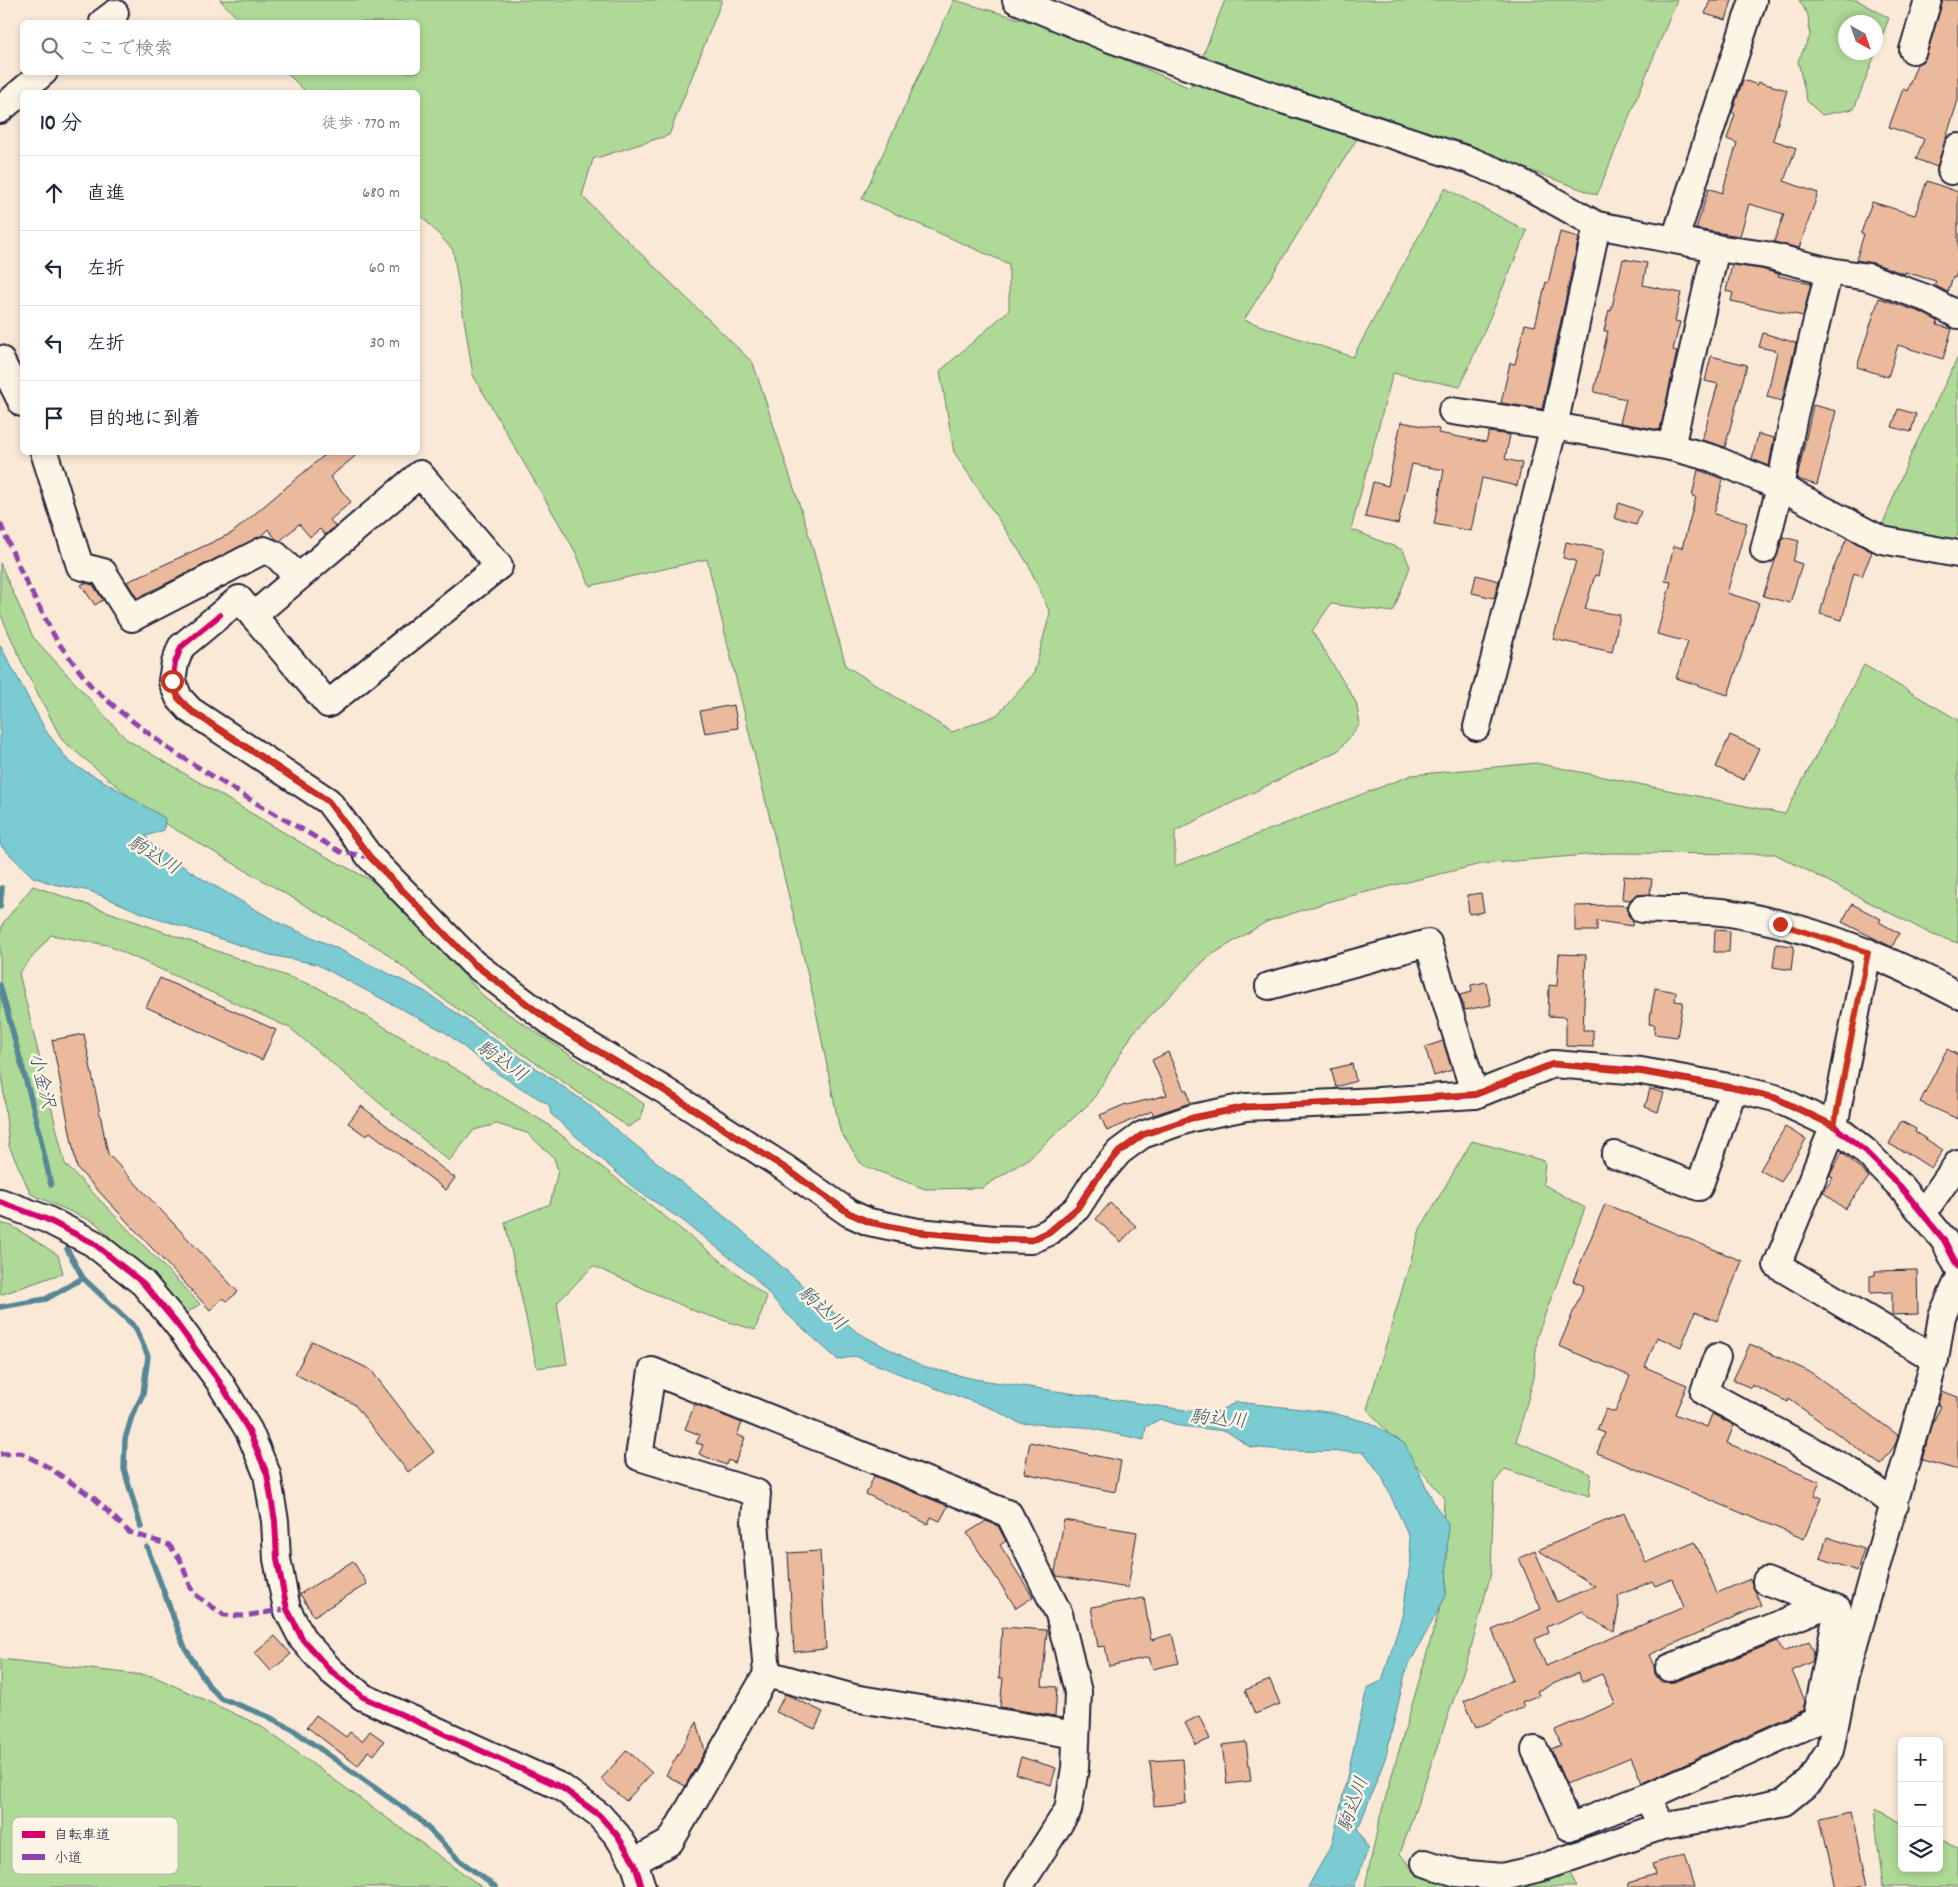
<!DOCTYPE html>
<html lang="ja">
<head>
<meta charset="utf-8">
<style>
	body { margin:0; font-family:Dekko,"Klee One",sans-serif; background:#f6f6f7; color:#1f2937 }
	.controls { position:absolute; right:15px; bottom:15px; display:grid; overflow:hidden; border-radius:8px; box-shadow:0 2px 8px #0003 }
	.controls button { width:45px; height:45px; display:grid; place-items:center; padding:0; border:0; border-bottom:1px solid #e0e1e3; background:#fff; color:#1f2937; font:25px sans-serif }
	.compass { position:absolute; left:1838px; top:15px; width:45px; height:45px; border-radius:50%; background:#fff; box-shadow:0 2px 8px #0003; rotate:140deg }
	.stop { position:absolute; width:15px; height:15px; margin:-11px; border:4px solid #c8321e; border-radius:50%; background:#fff }
	.stop.end { background:#c8321e; border-color:#fff; box-shadow:0 1px 5px #0008 }
	.list { margin:0; padding:0; list-style:none }
	h2 { display:flex; justify-content:space-between; align-items:center; height:65px; margin:0; padding:0 20px; font-size:21px }
	h2 small { font-size:16px; font-weight:400; color:#747a83 }
	.list li { display:grid; grid-template-columns:32px 1fr auto; gap:15px; align-items:center; box-sizing:border-box; height:75px; padding:0 20px; border-top:1px solid #e0e1e3 }
	.list b { display:block; font-size:19px; white-space:nowrap }
	.list em { font-size:16px; font-style:normal; color:#747a83 }
	.icon { flex:none; width:28px; height:28px; fill:none; stroke:currentColor; stroke-width:2; stroke-linecap:round; stroke-linejoin:round }
	.map { position:relative; flex:none; width:1958px; height:1887px; overflow:hidden }
	.search { position:absolute; background:#fff; box-shadow:0 2px 8px #0003; left:20px; top:20px; width:400px; height:55px; display:flex; align-items:center; gap:12px; box-sizing:border-box; padding:0 18px; border-radius:8px; color:#747a83; font-size:19px }
	.panel { position:absolute; background:#fff; box-shadow:0 2px 8px #0003; left:20px; top:90px; width:400px; height:365px; border-radius:8px }
	.map>svg:first-child { display:block }
</style>
</head>
<body>
<div class="map">
<svg width="1958" height="1887" viewBox="0 0 1958 1887">
	<rect width="100%" height="100%" fill="#f9e9d6"/>
	<filter id="ink" filterUnits="userSpaceOnUse"><feTurbulence type="fractalNoise" baseFrequency=".02" numOctaves="2"/><feDisplacementMap in="SourceGraphic" scale="10" xChannelSelector="R" yChannelSelector="G"/><feConvolveMatrix kernelMatrix="1 2 1 2 8 2 1 2 1" color-interpolation-filters="sRGB"/></filter>
	<g filter="url(#ink)">
		<g fill="#afd997" stroke="#687e69" fill-rule="evenodd">
			<path d="M220,0H722L669,135L593,159L582,196L753,363L806,525L846,666L952,732L997,715L1034,673L1050,613L1028,564L954,452L940,371L1009,310V264L862,199L954,0L1055,29L1190,88L1225,0H1677L1597,195L1373,113L1244,320L1353,357L1445,188L1527,231L1460,387L1393,373L1351,529L1403,550L1410,567L1393,612L1331,604L1312,631L1356,702L1360,724L1339,750L1175,831V866L1412,775L1536,763L1785,814L1864,665L1958,720V943L1933,935L1775,854L1608,853L1481,864L1334,900L1266,922L1208,957L1133,1033L1092,1101L1028,1159L982,1188L925,1189L862,1165L840,1131L813,996L707,559L590,586L575,551L473,375L453,250L418,212V92H306L287,73L418,72V22H241Z"/>
			<path d="M1799,0H1857L1889,18L1854,109L1822,115L1807,101L1798,61L1810,36L1808,15ZM1846,22H1876V52H1846Z"/>
			<path d="M1958,357V535L1949,544L1881,528L1911,454Z"/>
			<path d="M0,563L33,637L126,739L310,848L384,887L486,999L644,1104L641,1119L628,1127L442,998L382,950L154,817L62,740L22,663L0,613Z"/>
			<path d="M33,886L106,911L317,987L546,1123L767,1297L755,1330L697,1312L593,1266L557,1303L567,1364L537,1368L505,1222L550,1204L558,1171L554,1158L527,1133L497,1124L474,1130L449,1161L290,1028L107,945L51,935L19,973L65,1164L200,1304L185,1314L96,1223L31,1194L9,1146L0,1058V935L3,923Z"/>
			<path d="M1472,1141L1545,1161L1543,1184L1585,1208L1537,1336L1534,1378L1516,1441L1591,1474L1589,1496L1505,1469L1494,1483L1491,1573L1469,1655L1400,1854L1419,1876L1459,1887H1365L1380,1817L1441,1604L1444,1497L1367,1409L1420,1229Z"/>
			<path d="M0,1223L12,1226L58,1255L63,1273L0,1295Z"/>
			<path d="M0,1659L153,1676L259,1725L482,1887H0Z"/>
			<path d="M1874,1810L1902,1822V1868H1939V1839L1958,1847V1887H1883Z"/>
			<path d="M1570,1873L1577,1887H1483Z"/>
		</g>
		<path fill="#7acbd2" stroke="#578796" d="M0,645L46,731L70,763L105,782L165,818L164,830L146,836L153,847L206,881L279,923L330,945L424,991L588,1104L613,1127L740,1229L820,1301L858,1333L922,1366L974,1379L1212,1414L1237,1402L1329,1412L1371,1423L1405,1444L1435,1505L1448,1523L1446,1596L1406,1670L1386,1756L1358,1829L1368,1849L1354,1887H1308L1332,1844L1367,1688L1382,1681L1403,1613L1411,1557L1409,1536L1382,1477L1364,1452L1292,1451L1250,1447L1226,1431L1180,1426L1160,1419L1146,1427L1144,1440L1084,1427L1019,1423L993,1409L935,1388L855,1356L838,1360L785,1312L753,1276L682,1220L634,1188L551,1114L549,1105L495,1072L445,1032L316,964L270,955L142,913L90,891L53,884L33,877L0,845Z"/>
		<g fill="none" stroke-linecap="round" stroke-linejoin="round">
			<g stroke="#578796" stroke-width="5.5">
				<path d="M0,907L2,888"/>
				<path d="M0,985L35,1114L51,1185"/>
				<path d="M67,1249L83,1278L135,1327L148,1356L143,1394L132,1416L125,1439L124,1469L141,1527"/>
				<path d="M0,1307L46,1299L83,1278"/>
				<path d="M147,1547L185,1648L209,1686L221,1698L267,1716L292,1729L419,1819L459,1860L496,1887"/>
			</g>
		</g>
		<g fill="#ebb99c" stroke="#22223b" fill-rule="evenodd">
			<path d="M1710,0H1732L1726,20L1705,14Z"/>
			<path d="M1943,0H1958V100L1937,167L1916,159L1924,139L1889,127L1903,89L1907,91L1917,64L1924,61L1927,54Z"/>
			<path d="M1743,80L1758,85V82L1787,90L1773,140L1796,148L1784,181L1818,193L1799,248L1774,242L1784,214L1749,204L1740,236L1696,229L1709,188L1722,193L1737,143L1727,139L1735,114L1732,112Z"/>
			<path d="M1927,181L1958,192V269L1955,278L1953,277L1948,292L1934,285L1936,281L1905,272V274L1873,263L1856,260L1864,234L1861,233L1872,202L1915,215Z"/>
			<path d="M1560,232L1579,237L1542,409L1501,403L1510,363L1515,364L1525,324L1535,326L1546,282L1548,283Z"/>
			<path d="M1623,259L1647,263L1643,285L1681,293L1675,321L1680,322L1673,350L1677,351L1660,430L1620,423L1626,399L1594,392L1608,331H1604L1609,310L1611,311Z"/>
			<path d="M1732,265L1761,269L1779,274L1778,276L1811,283L1803,316L1731,301L1733,293L1726,291Z"/>
			<path d="M1879,298L1920,312L1938,321L1937,325L1952,329L1943,359L1898,345L1888,377L1857,367Z"/>
			<path d="M1763,333L1796,343L1782,401L1767,397L1777,351L1759,347Z"/>
			<path d="M1711,356L1747,365L1725,447L1702,440L1718,384L1705,381Z"/>
			<path d="M1813,405L1836,411L1817,485L1797,479Z"/>
			<path d="M1898,409L1916,414L1911,432L1892,427Z"/>
			<path d="M1401,422L1439,429L1438,433L1486,442L1489,432L1510,435L1505,459L1522,463L1517,486L1482,478L1471,531L1434,524L1444,470L1412,464L1398,524L1365,517L1373,482L1388,486Z"/>
			<path d="M1758,434L1774,438L1769,466L1752,459Z"/>
			<path d="M328,452H360L330,477L351,502L330,520L335,526L325,535L320,529L310,537L299,524L280,541L276,539L268,529L261,536L137,598L127,582L232,533Z"/>
			<path d="M1698,470L1723,479L1714,514L1747,523L1727,593L1759,603L1728,695L1676,678L1688,642L1657,634L1671,582L1665,581L1674,546L1682,548L1696,497L1692,496Z"/>
			<path d="M1619,503L1641,511L1636,525L1614,518Z"/>
			<path d="M1783,537L1799,541L1793,561L1802,564L1790,603L1763,596Z"/>
			<path d="M1847,538L1872,552L1862,576L1854,573L1842,620L1820,614L1830,576Z"/>
			<path d="M1566,542L1604,550L1598,576L1595,575L1585,609L1620,615L1612,652L1553,639L1576,561L1563,558Z"/>
			<path d="M1476,575L1499,581L1494,598L1472,593Z"/>
			<path d="M85,583L93,585L103,600L95,605L81,585Z"/>
			<path d="M734,705L738,728L705,733L700,711Z"/>
			<path d="M1730,735L1759,748L1744,780L1716,767Z"/>
			<path d="M1624,876L1652,879L1650,894L1636,895L1630,900L1622,899Z"/>
			<path d="M1481,893L1484,912L1469,914L1467,895Z"/>
			<path d="M1852,904L1881,919L1879,922L1899,933L1892,947L1842,922Z"/>
			<path d="M1616,905L1628,906V915L1633,920L1632,926L1597,921V931H1575V906Z"/>
			<path d="M1715,930L1730,931L1729,952H1714Z"/>
			<path d="M1776,944L1794,946L1791,970L1773,967Z"/>
			<path d="M1559,954L1586,955L1583,1030H1593V1047L1566,1046V1017L1548,1016L1549,985L1557,986Z"/>
			<path d="M160,978L276,1030L262,1060L146,1007Z"/>
			<path d="M1486,982L1491,1005L1465,1010L1460,995L1472,992L1471,985Z"/>
			<path d="M1655,988L1676,992L1675,1001L1683,1002L1677,1037L1654,1034L1655,1025L1649,1024Z"/>
			<path d="M84,1034L108,1154L238,1292L227,1301L223,1298L210,1310L77,1168L52,1040Z"/>
			<path d="M1443,1041L1452,1070L1434,1076L1425,1047Z"/>
			<path d="M1947,1049L1958,1055V1119L1920,1102Z"/>
			<path d="M1168,1052L1184,1090H1187L1190,1103L1153,1115L1152,1111L1107,1131L1100,1115L1126,1104L1127,1105L1167,1095L1152,1060Z"/>
			<path d="M1352,1064L1356,1081L1336,1087L1331,1069Z"/>
			<path d="M1650,1089L1664,1093L1658,1112L1645,1107Z"/>
			<path d="M361,1106L455,1178L446,1190L370,1132L366,1136L348,1123Z"/>
			<path d="M1901,1121L1916,1129L1915,1132L1943,1150L1931,1168L1904,1151V1152L1889,1144Z"/>
			<path d="M1785,1127L1806,1139L1781,1182L1760,1170Z"/>
			<path d="M1842,1152L1869,1177L1845,1209L1823,1192L1833,1178L1830,1175Z"/>
			<path d="M1110,1203L1136,1226L1121,1242L1096,1219Z"/>
			<path d="M1605,1204L1742,1261L1717,1321L1695,1312L1681,1347L1657,1337L1645,1367L1687,1385L1675,1414L1707,1427L1712,1414L1734,1425L1727,1443L1820,1482L1814,1495L1821,1498L1804,1539L1597,1453L1605,1433L1597,1430L1606,1409L1615,1412L1630,1376L1559,1346L1584,1286L1573,1281Z"/>
			<path d="M1917,1270L1918,1314L1892,1315V1292L1870,1293V1276L1875,1275V1271Z"/>
			<path d="M312,1341L371,1370L434,1452L408,1472L354,1404L295,1374Z"/>
			<path d="M1750,1344L1812,1373L1898,1435L1895,1445L1881,1465L1789,1399L1788,1402L1752,1385L1751,1388L1733,1380Z"/>
			<path d="M1941,1391L1958,1397V1470L1922,1460L1931,1426L1941,1406L1938,1405Z"/>
			<path d="M695,1404L742,1423L737,1435L745,1438L735,1463L728,1460L726,1465L699,1454L703,1445L696,1443L700,1435L685,1429Z"/>
			<path d="M1030,1442L1121,1461L1115,1492L1024,1473Z"/>
			<path d="M874,1476L948,1506L940,1521L931,1517L928,1524L866,1494Z"/>
			<path d="M1624,1513L1646,1563L1695,1542L1717,1593L1750,1579L1761,1605L1649,1655L1654,1666L1655,1674L1661,1682H1675L1778,1641L1783,1652L1809,1641L1814,1652L1812,1662L1792,1671L1805,1701L1803,1710L1642,1783L1631,1757L1566,1784L1551,1749L1561,1745L1555,1730L1615,1704L1602,1674L1582,1682L1578,1673L1537,1691L1539,1695L1522,1702L1524,1707L1476,1728L1464,1701L1513,1680L1492,1630L1541,1609L1519,1558L1535,1551L1557,1602L1595,1586L1538,1550ZM1672,1579L1684,1607L1546,1666L1535,1639L1549,1633L1547,1627L1583,1611L1590,1618L1614,1632L1619,1606L1618,1596L1652,1581L1655,1586Z"/>
			<path d="M1064,1520L1137,1532L1128,1588L1057,1576L1055,1572Z"/>
			<path d="M986,1521L998,1526L1006,1541L1000,1545L1033,1597L1016,1608L967,1533Z"/>
			<path d="M1827,1537L1864,1549L1857,1571L1820,1558Z"/>
			<path d="M820,1551L826,1649L794,1652L788,1553Z"/>
			<path d="M353,1561L367,1584L314,1616L300,1594Z"/>
			<path d="M1144,1598L1151,1640L1172,1634L1179,1663L1153,1669L1149,1657L1109,1666L1105,1646L1098,1647L1091,1607Z"/>
			<path d="M1002,1627L1047,1630L1042,1686L1057,1687L1055,1716L1000,1707L1003,1678H999Z"/>
			<path d="M275,1636L291,1654L271,1671L255,1653Z"/>
			<path d="M1270,1680L1280,1704L1255,1714L1245,1690Z"/>
			<path d="M785,1694L823,1712L815,1729L776,1712Z"/>
			<path d="M316,1715L346,1737L350,1732L362,1741L370,1731L384,1741L374,1755L368,1751L358,1766L307,1727Z"/>
			<path d="M1199,1716L1210,1739L1196,1745L1185,1723Z"/>
			<path d="M697,1722L705,1751L685,1786L666,1775Z"/>
			<path d="M1246,1742L1251,1781L1227,1784L1222,1745Z"/>
			<path d="M627,1750L652,1773L626,1801L601,1779Z"/>
			<path d="M1021,1757L1056,1768L1051,1785L1016,1774Z"/>
			<path d="M1183,1759L1186,1803L1154,1806L1150,1761Z"/>
			<path d="M1852,1812L1868,1884L1854,1887H1836L1820,1819Z"/>
			<path d="M1685,1854L1695,1887H1629V1883L1655,1875L1652,1864Z"/>
		</g>
		<g fill="none" stroke-linecap="round" stroke-linejoin="round">
			<defs>
				<g id="minor">
					<path d="M1016,0L1108,38L1286,101L1469,160L1515,179L1597,225L1716,248L1766,255L1829,271L1868,277L1926,298L1958,315"/>
					<path d="M103,22L115,13"/>
					<path d="M1913,50L1928,0"/>
					<path d="M0,110L44,72"/>
					<path d="M1951,171L1958,147"/>
					<path d="M1675,239L1753,0"/>
					<path d="M0,359L22,403"/>
					<path d="M1452,411L1554,426L1671,447L1712,458L1780,487L1882,540L1958,554"/>
					<path d="M1671,447L1716,248"/>
					<path d="M44,452L80,566L103,572L132,618L264,550L276,555L298,577"/>
					<path d="M1764,550L1780,487L1794,415L1829,271"/>
					<path d="M253,616L420,474L499,566L328,704L239,599L181,647L175,663L172,681L179,698L190,710L328,801L370,857L473,963L556,1026L662,1089L785,1168L849,1213L869,1222L918,1232L994,1239L1031,1240L1049,1232L1077,1208L1095,1180L1119,1152L1142,1135L1192,1118L1246,1107L1378,1101L1475,1095L1553,1064L1641,1071L1734,1088L1775,1098L1834,1126L1865,1151L1900,1186L1944,1240L1958,1267"/>
					<path d="M1477,727L1554,426L1597,225"/>
					<path d="M1642,909C1670,911 1701,909 1729,913C1810,926 1886,957 1958,995"/>
					<path d="M1868,952L1834,1126L1777,1265L1935,1359"/>
					<path d="M1269,986L1428,943L1475,1095"/>
					<path d="M1615,1155L1699,1187L1734,1088"/>
					<path d="M0,1202L46,1219L93,1243L143,1283L177,1324L219,1381L249,1431L267,1474L275,1521L277,1559L287,1609L303,1640L331,1671L363,1697L561,1787L599,1815L617,1835L634,1862L642,1887"/>
					<path d="M1923,1213L1958,1163"/>
					<path d="M1717,1357L1704,1392L1853,1473L1895,1505"/>
					<path d="M1766,1581L1836,1608"/>
					<path d="M1669,1668L1827,1605"/>
					<path d="M1535,1750L1569,1827L1647,1797"/>
					<path d="M1662,1826L1647,1797L1816,1721L1838,1609"/>
					<path d="M634,1862L670,1842L767,1674"/>
					<path d="M1425,1863L1457,1873L1502,1877L1540,1868L1662,1826L1708,1818L1784,1802L1810,1781L1830,1750L1844,1680L1935,1359L1942,1316L1958,1281"/>
					<path d="M1019,1887L1068,1810L1075,1768L1078,1692L1059,1614L1009,1514L652,1371L639,1457L757,1493L755,1521L767,1674L854,1698L1076,1735"/>
				</g>
			</defs>
			<use href="#minor" stroke="#22223b" stroke-width="30"/>
			<use href="#minor" stroke="#fcf5e5" stroke-width="26"/>
			<g stroke="#8e44ad" stroke-width="5" stroke-dasharray="10 5" stroke-linecap="butt">
				<path d="M0,523L22,574L57,641L91,686L122,713L169,749L246,797L341,852L370,857"/>
				<path d="M0,1454L21,1453L48,1467L94,1498L129,1532L169,1545L180,1559L193,1593L224,1615L244,1616L287,1609"/>
			</g>
			<defs>
				<g id="cycleway">
					<path d="M220,615L181,647L175,663L172,681L179,698L190,710L328,801L370,857L473,963L556,1026L662,1089L785,1168L849,1213L869,1222L918,1232L994,1239L1031,1240L1049,1232L1077,1208L1095,1180L1119,1152L1142,1135L1192,1118L1246,1107L1378,1101L1475,1095L1553,1064L1641,1071L1734,1088L1775,1098L1834,1126L1865,1151L1900,1186L1944,1240L1958,1267"/>
					<path d="M0,1202L46,1219L93,1243L143,1283L177,1324L219,1381L249,1431L267,1474L275,1521L277,1559L287,1609L303,1640L331,1671L363,1697L561,1787L599,1815L617,1835L634,1862L642,1887"/>
				</g>
			</defs>
			<use href="#cycleway" stroke="#fcf5e5" stroke-width="9"/>
			<use href="#cycleway" stroke="#d6006c" stroke-width="6"/>
		</g>
	</g>
	<g fill="none" stroke-linecap="round" stroke-linejoin="round" filter="url(#ink)">
		<path stroke="#c8321e" stroke-width="6" d="M172,681L178,698L190,710L328,801L370,857L473,963L556,1026L662,1089L785,1168L849,1213L869,1222L918,1232L994,1239L1031,1240L1049,1232L1078,1208L1096,1180L1119,1152L1142,1135L1192,1118L1246,1107L1378,1101L1475,1094L1553,1064L1641,1072L1734,1088L1776,1098L1834,1126L1868,952L1780,924"/>
	</g>
	<g text-anchor="middle" dominant-baseline="central" stroke-width="5" stroke-linejoin="round" paint-order="stroke">
		<g font-size="19" font-style="italic" fill="#3c5568" stroke="#fcf5e5">
			<text transform="translate(153 857) rotate(31)">駒込川</text>
			<text transform="translate(501 1063) rotate(35)">駒込川</text>
			<text transform="translate(40 1081) rotate(76)">小金沢</text>
			<text transform="translate(821 1310) rotate(41)">駒込川</text>
			<text transform="translate(1218 1421) rotate(5)">駒込川</text>
			<text transform="translate(1355 1805) rotate(-71)">駒込川</text>
		</g>
	</g>
	<rect x="12" y="1817" width="166" height="57" rx="8" fill="#fcf5e5" stroke="#bbb6b2" stroke-width="1"/>
	<rect x="22" y="1831" width="23" height="7" fill="#d6006c"/>
	<rect x="22" y="1854" width="23" height="6" fill="#8e44ad"/>
	<g font-size="14" fill="#22223b">
		<text x="54" y="1839">自転車道</text>
		<text x="54" y="1862">小道</text>
	</g>
</svg>
<div class="controls">
<button>+</button>
<button>−</button>
<button><svg class="icon" aria-label="layers" viewBox="0 0 24 24"><path d="M12 4l9 5-9 5-9-5zM3 14l9 5 9-5"/></svg></button>
</div>
<svg class="compass" viewBox="-18 -18 36 36"><path d="M0-13l5 13h-10z" fill="#e53935"/><path d="M0 13l5-13h-10z" fill="#747a83"/></svg>
<div class="stop" style="left:172px;top:681px"></div>
<div class="stop end" style="left:1780px;top:924px"></div>
<div class="search"><svg class="icon" aria-label="search" viewBox="0 0 24 24"><circle cx="10" cy="10" r="6"/><path d="M15 15l6 6"/></svg>ここで検索</div>
<section class="panel">
<h2>10 分<small>徒歩 · 770 m</small></h2>
<ul class="list">
<li><svg class="icon" aria-label="ahead" viewBox="0 0 24 24"><path d="M12 20V5M6 11l6-6 6 6"/></svg><div><b>直進</b></div><em>680 m</em></li>
<li><svg class="icon" aria-label="left" viewBox="0 0 24 24"><path d="M17 20v-9H6M10 6l-5 5 5 5"/></svg><div><b>左折</b></div><em>60 m</em></li>
<li><svg class="icon" aria-label="left" viewBox="0 0 24 24"><path d="M17 20v-9H6M10 6l-5 5 5 5"/></svg><div><b>左折</b></div><em>30 m</em></li>
<li><svg class="icon" aria-label="arrive" viewBox="0 0 24 24"><path d="M6 21V4h12l-3 4 3 4H6"/></svg><div><b>目的地に到着</b></div></li>
</ul>
</section>
</div>
</body>
</html>
